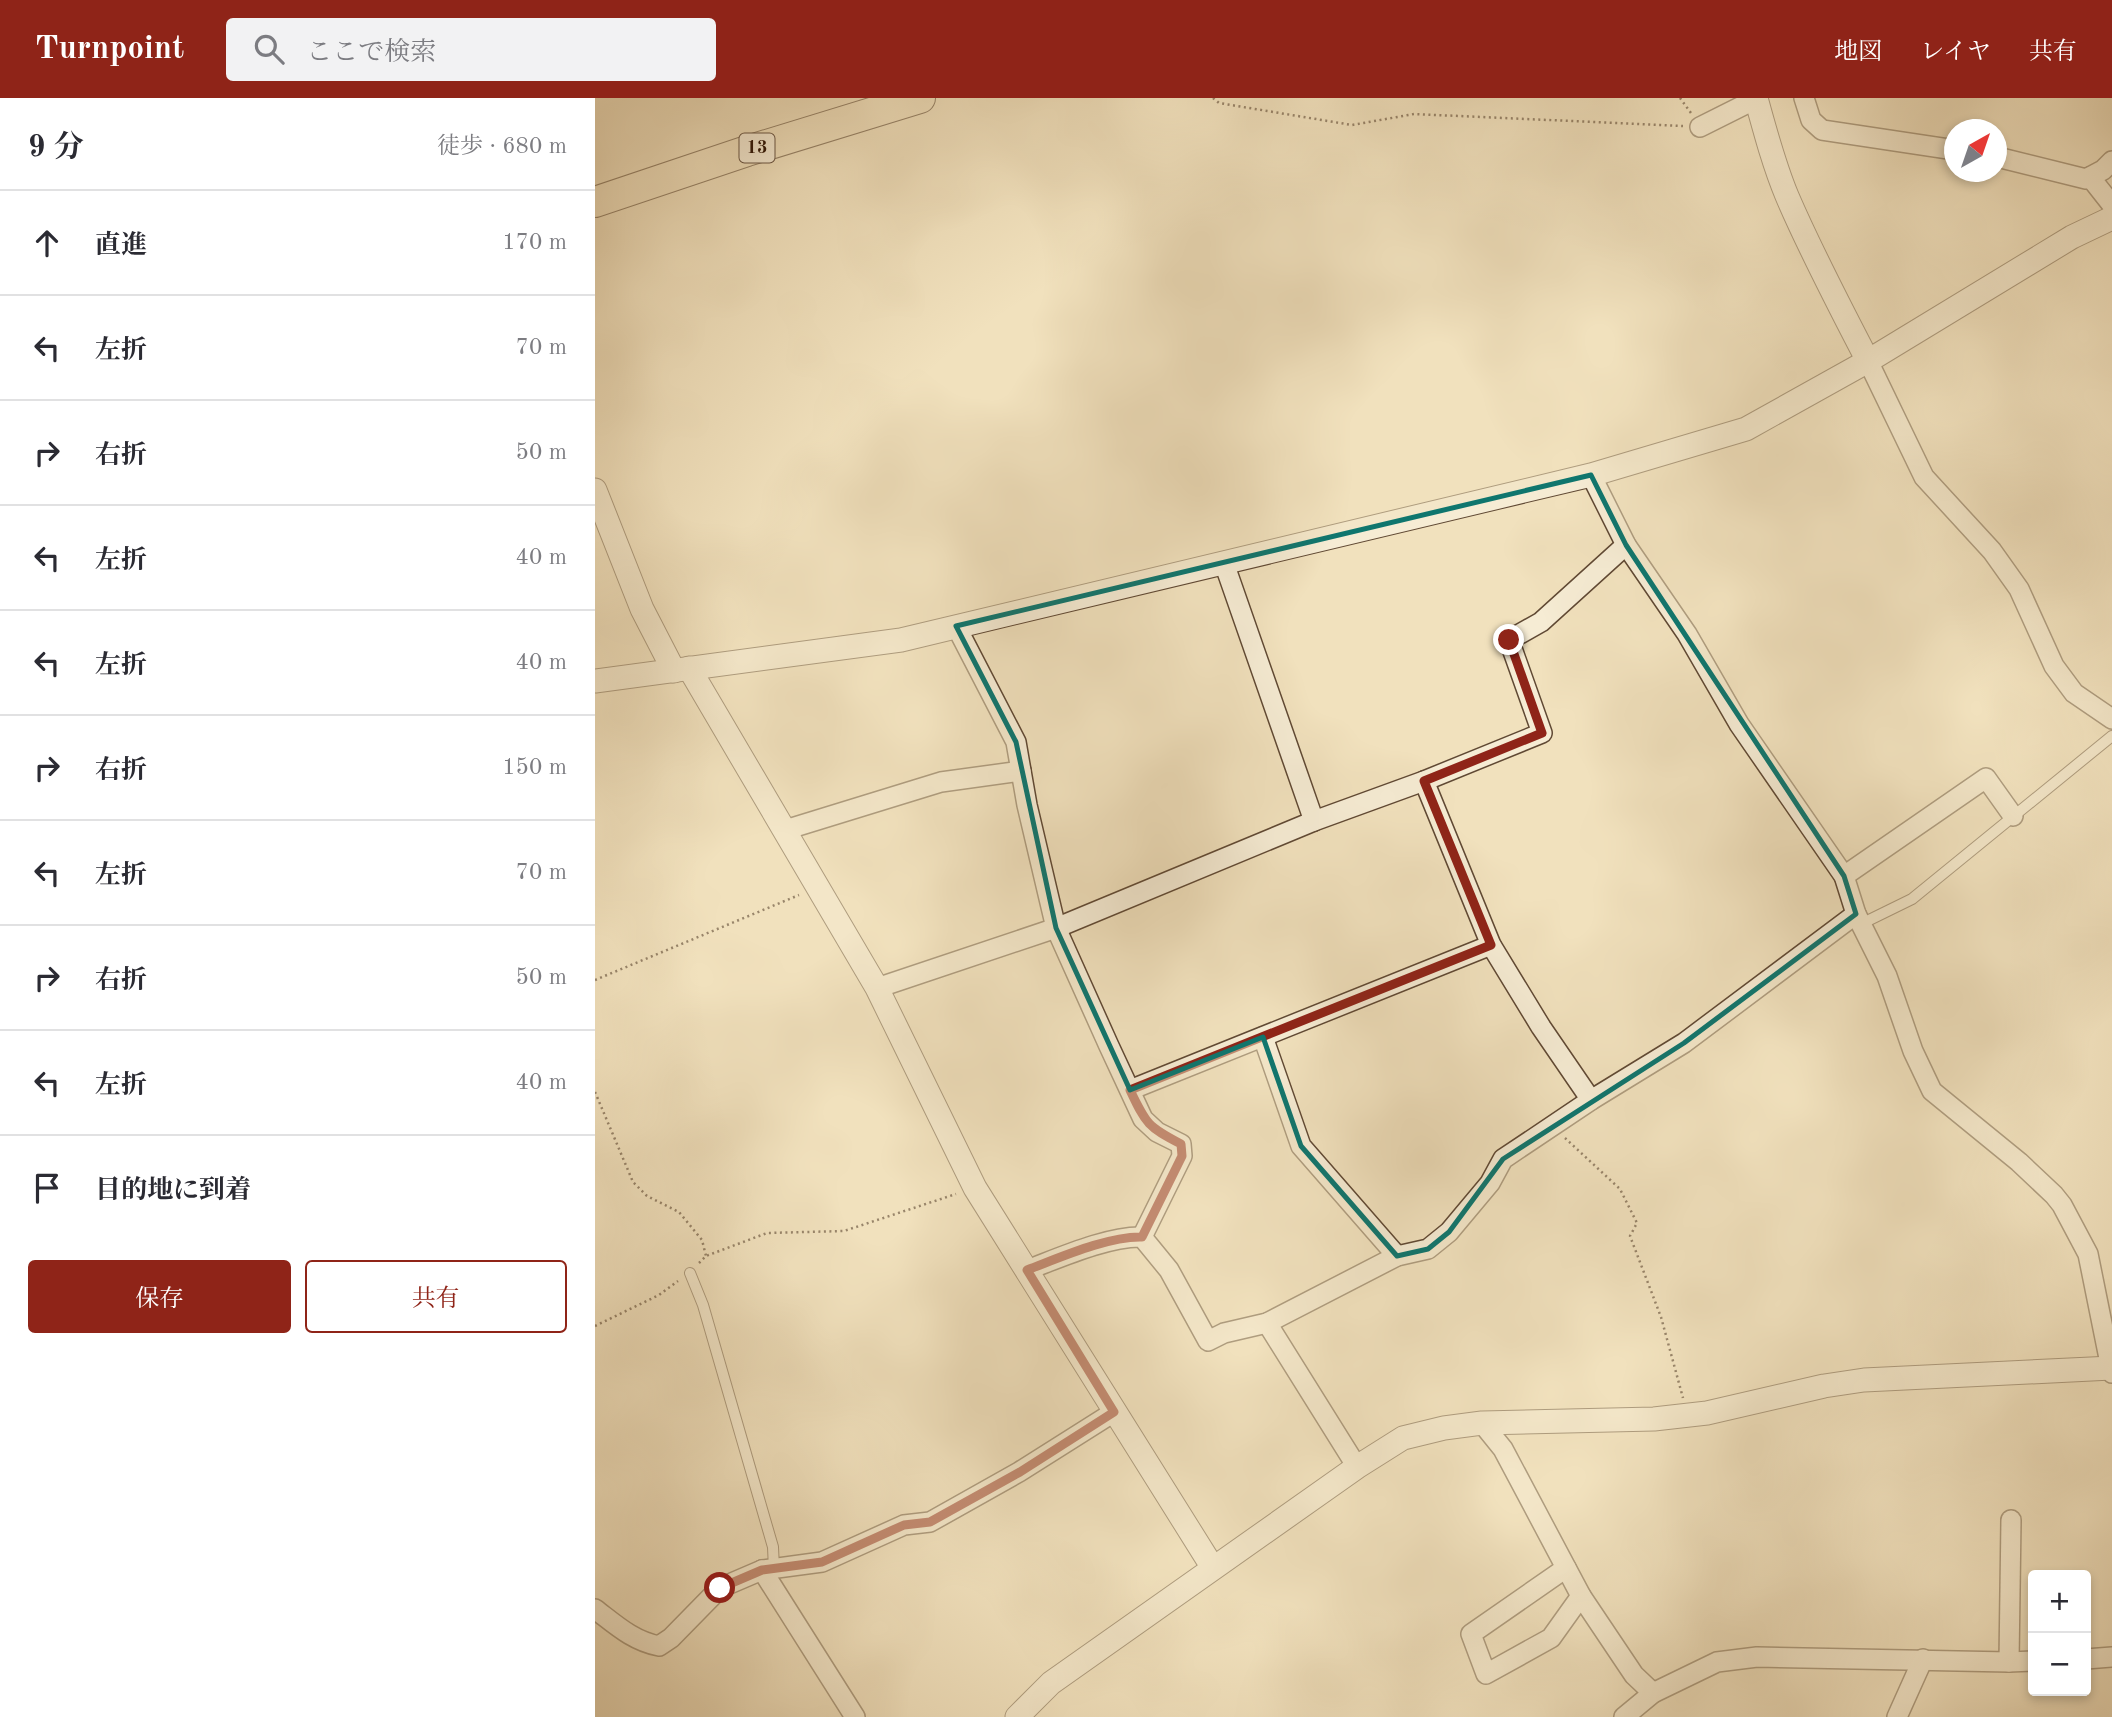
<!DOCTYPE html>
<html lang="ja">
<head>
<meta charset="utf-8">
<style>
	body { margin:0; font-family:"Old Standard TT","Noto Serif JP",serif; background:#f2f2f3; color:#2b2b33 }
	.controls { position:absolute; right:21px; bottom:21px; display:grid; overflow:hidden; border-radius:7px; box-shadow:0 4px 10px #0003 }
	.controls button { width:63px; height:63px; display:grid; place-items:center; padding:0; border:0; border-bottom:2px solid #e1e1e2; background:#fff; color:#2b2b33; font:35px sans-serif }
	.compass { position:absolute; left:1349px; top:21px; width:63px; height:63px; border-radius:50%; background:#fff; box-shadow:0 4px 10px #0003; rotate:40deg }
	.stop { position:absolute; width:21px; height:21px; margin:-16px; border:5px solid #8f2418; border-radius:50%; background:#fff }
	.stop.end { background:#8f2418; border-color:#fff; box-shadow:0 2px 7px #0008 }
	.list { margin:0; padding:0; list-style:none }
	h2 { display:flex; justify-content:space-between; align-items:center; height:91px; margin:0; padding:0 28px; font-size:30px }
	h2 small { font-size:23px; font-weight:400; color:#7c7c81 }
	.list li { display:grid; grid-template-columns:46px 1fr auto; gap:21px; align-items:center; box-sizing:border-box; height:105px; padding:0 28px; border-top:2px solid #e1e1e2 }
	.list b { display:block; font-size:26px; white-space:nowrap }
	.list em { font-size:23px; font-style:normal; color:#7c7c81 }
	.actions { display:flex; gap:14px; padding:21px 28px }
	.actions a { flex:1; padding:16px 0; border:2px solid #8f2418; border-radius:7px; text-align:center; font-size:24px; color:#8f2418 }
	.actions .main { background:#8f2418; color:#fff }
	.icon { flex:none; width:38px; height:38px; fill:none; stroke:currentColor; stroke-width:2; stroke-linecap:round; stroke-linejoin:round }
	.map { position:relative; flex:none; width:1517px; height:1619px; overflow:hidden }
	header { display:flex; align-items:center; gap:42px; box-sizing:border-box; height:98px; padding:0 35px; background:#8f2418; color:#fff }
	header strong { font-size:33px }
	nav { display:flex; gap:38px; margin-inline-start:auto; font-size:24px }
	.search { width:490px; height:63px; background:#f2f2f3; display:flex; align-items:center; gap:18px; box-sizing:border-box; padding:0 24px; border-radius:7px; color:#7c7c81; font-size:26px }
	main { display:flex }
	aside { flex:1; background:#fff }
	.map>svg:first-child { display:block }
</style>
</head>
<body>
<header>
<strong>Turnpoint</strong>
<div class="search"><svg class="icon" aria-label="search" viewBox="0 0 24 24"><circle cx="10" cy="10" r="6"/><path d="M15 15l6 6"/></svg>ここで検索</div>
<nav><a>地図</a><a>レイヤ</a><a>共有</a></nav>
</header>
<main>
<aside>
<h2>9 分<small>徒歩 · 680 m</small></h2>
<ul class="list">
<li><svg class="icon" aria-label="ahead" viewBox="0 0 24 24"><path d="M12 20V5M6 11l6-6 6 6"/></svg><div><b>直進</b></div><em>170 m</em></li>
<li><svg class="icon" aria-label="left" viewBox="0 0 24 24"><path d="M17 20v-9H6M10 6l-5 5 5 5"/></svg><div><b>左折</b></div><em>70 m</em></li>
<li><svg class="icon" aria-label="right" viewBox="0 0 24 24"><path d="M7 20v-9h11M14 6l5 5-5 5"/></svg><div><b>右折</b></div><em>50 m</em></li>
<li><svg class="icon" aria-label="left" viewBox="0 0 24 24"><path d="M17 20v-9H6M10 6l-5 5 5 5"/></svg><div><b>左折</b></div><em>40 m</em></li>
<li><svg class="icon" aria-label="left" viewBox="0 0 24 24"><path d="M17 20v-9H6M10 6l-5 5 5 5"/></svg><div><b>左折</b></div><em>40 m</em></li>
<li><svg class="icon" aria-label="right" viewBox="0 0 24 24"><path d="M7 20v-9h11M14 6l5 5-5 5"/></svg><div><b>右折</b></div><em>150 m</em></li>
<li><svg class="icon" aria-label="left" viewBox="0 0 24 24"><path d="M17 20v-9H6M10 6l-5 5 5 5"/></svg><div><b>左折</b></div><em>70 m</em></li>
<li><svg class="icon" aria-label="right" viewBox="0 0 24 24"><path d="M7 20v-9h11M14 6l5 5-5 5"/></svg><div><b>右折</b></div><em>50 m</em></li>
<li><svg class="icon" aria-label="left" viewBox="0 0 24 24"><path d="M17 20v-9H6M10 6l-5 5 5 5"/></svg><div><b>左折</b></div><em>40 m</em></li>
<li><svg class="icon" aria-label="arrive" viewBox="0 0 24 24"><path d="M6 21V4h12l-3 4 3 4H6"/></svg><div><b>目的地に到着</b></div></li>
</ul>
<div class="actions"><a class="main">保存</a><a>共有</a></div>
</aside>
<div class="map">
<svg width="1517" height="1619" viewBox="0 0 1517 1619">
	<rect width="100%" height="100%" fill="#f1e1bd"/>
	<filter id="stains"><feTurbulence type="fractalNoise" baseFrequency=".00286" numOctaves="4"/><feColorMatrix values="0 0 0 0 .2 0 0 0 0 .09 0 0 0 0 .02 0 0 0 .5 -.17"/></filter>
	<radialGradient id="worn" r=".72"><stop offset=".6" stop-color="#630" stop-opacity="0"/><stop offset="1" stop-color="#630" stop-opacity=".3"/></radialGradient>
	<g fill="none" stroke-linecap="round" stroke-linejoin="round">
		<defs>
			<g id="service">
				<path d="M1266,826L1317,801L1517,638"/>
				<path d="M95,1175L108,1207L178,1449L179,1471"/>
			</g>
			<g id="minor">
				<path d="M1209,0L1216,22L1227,32L1360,52"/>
				<path d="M1105,29L1163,0"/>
				<path d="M1402,59L1491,81L1508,72L1517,63"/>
				<path d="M1495,79L1517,107"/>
				<path d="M1273,263L1329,379L1397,453L1424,491L1459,568L1479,595L1517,621"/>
				<path d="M996,377L1031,447L1092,536L1144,626L1249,778L1261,816L1292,878L1318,953L1337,993L1424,1064L1459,1097L1467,1107L1493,1156L1517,1275"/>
				<path d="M629,465L719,723"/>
				<path d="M361,528L421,644L432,707L461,830L514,948L548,1021L562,1034L586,1046L587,1058L547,1139"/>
				<path d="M829,683L896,847L946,929L996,1002"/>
				<path d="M190,732L346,684L426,673"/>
				<path d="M1249,778L1391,680L1418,718"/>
				<path d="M282,890L461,830L719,723L829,683L947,635L914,542L946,524L1031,447"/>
				<path d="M668,939L706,1048L802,1158"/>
				<path d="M535,992L896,847"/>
				<path d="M432,1172C464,1160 513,1138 547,1139L574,1172L613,1243L629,1235L672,1225L802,1158L833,1151L854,1134L895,1085L908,1061L996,1002L1089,945L1261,816"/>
				<path d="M672,1225L762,1369"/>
				<path d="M887,1325L908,1351L986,1498L1039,1577L1058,1595"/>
				<path d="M971,1470L876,1536L891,1576L956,1540L986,1498"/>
				<path d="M167,1472L260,1619"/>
				<path d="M0,1511C21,1527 38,1543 64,1548L76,1540L125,1490L167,1472L227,1464L309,1427L335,1424L424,1374L519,1314"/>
				<path d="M1491,1561L1517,1559"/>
				<path d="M1414,1564L1416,1422"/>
				<path d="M1029,1619L1058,1595L1122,1564L1162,1559L1414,1564L1438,1563"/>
				<path d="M1302,1619L1328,1561"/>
			</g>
			<g id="tertiary">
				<path d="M1161,0C1170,33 1179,67 1192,98C1216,154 1245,209 1273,263"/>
				<path d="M0,392L47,511L79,573"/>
				<path d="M94,570L282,890L380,1090L618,1470"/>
				<path d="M0,583L306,542L996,377L1151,331L1273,263L1477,139L1517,120"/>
				<path d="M422,1619L456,1585L762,1369L808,1340L849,1330L887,1325L1059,1321L1112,1315L1229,1288L1269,1282L1517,1270"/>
			</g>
			<path id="primary" d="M0,104L152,53L325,0"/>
		</defs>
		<use href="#service" stroke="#604934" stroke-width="12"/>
		<use href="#minor" stroke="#604934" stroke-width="22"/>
		<use href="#tertiary" stroke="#604934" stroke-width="25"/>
		<use href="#primary" stroke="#2f1607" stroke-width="32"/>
		<g stroke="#2f1607" stroke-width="2.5" stroke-dasharray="2 3.5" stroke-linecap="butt">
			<path d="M618,0L624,5L757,27L819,16L1088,28"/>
			<path d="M1085,0L1096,15"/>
			<path d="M0,882L204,797"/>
			<path d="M0,994L38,1084L52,1098L84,1114L107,1142L111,1158"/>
			<path d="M970,1040L1025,1091L1042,1125L1035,1138L1066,1219L1088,1300"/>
			<path d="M104,1165L111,1158L172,1135L249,1133L361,1096"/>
			<path d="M0,1228L64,1197L83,1183"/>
		</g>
		<use href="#service" stroke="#f6ecd4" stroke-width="10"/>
		<use href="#minor" stroke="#f6ecd4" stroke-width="19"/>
		<use href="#tertiary" stroke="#f6ecd4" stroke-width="23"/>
		<use href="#primary" stroke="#f1e1bd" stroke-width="30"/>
	</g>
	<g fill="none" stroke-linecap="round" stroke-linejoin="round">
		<path stroke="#8f2418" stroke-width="9" d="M125,1490L167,1472L227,1464L309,1427L335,1424L425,1374L519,1314L432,1172C464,1160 513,1138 547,1139L587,1058L586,1046C553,1029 551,1026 535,992L896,847L829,683L947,635L914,542"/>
	</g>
	<path d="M0 0H1517V1619H0ZM996,377L1031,447L1249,778L1261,816L1089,945L908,1061L854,1134L833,1151L802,1158L706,1048L668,939L535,992L461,830L421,644L361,528Z" fill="#f1e1bd" fill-opacity=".55" fill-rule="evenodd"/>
	<path fill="none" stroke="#0f766e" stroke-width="5" stroke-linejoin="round" d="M996,377L1031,447L1249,778L1261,816L1089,945L908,1061L854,1134L833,1151L802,1158L706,1048L668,939L535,992L461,830L421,644L361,528Z"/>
	<g text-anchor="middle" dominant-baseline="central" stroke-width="6" stroke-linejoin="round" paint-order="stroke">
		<rect fill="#f6ecd4" stroke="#6b5644" stroke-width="2" x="144.5" y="35.5" width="35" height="29" rx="5"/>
		<g font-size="18" font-weight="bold" fill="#2f1607">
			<text x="162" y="50">13</text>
		</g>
	</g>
	<rect width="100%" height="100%" filter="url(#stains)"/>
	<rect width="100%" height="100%" fill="url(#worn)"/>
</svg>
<div class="controls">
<button>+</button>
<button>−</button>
</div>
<svg class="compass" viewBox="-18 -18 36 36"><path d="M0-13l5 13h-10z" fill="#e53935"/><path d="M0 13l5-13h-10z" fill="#7c7c81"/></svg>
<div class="stop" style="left:125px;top:1490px"></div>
<div class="stop end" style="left:914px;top:542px"></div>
</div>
</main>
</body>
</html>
